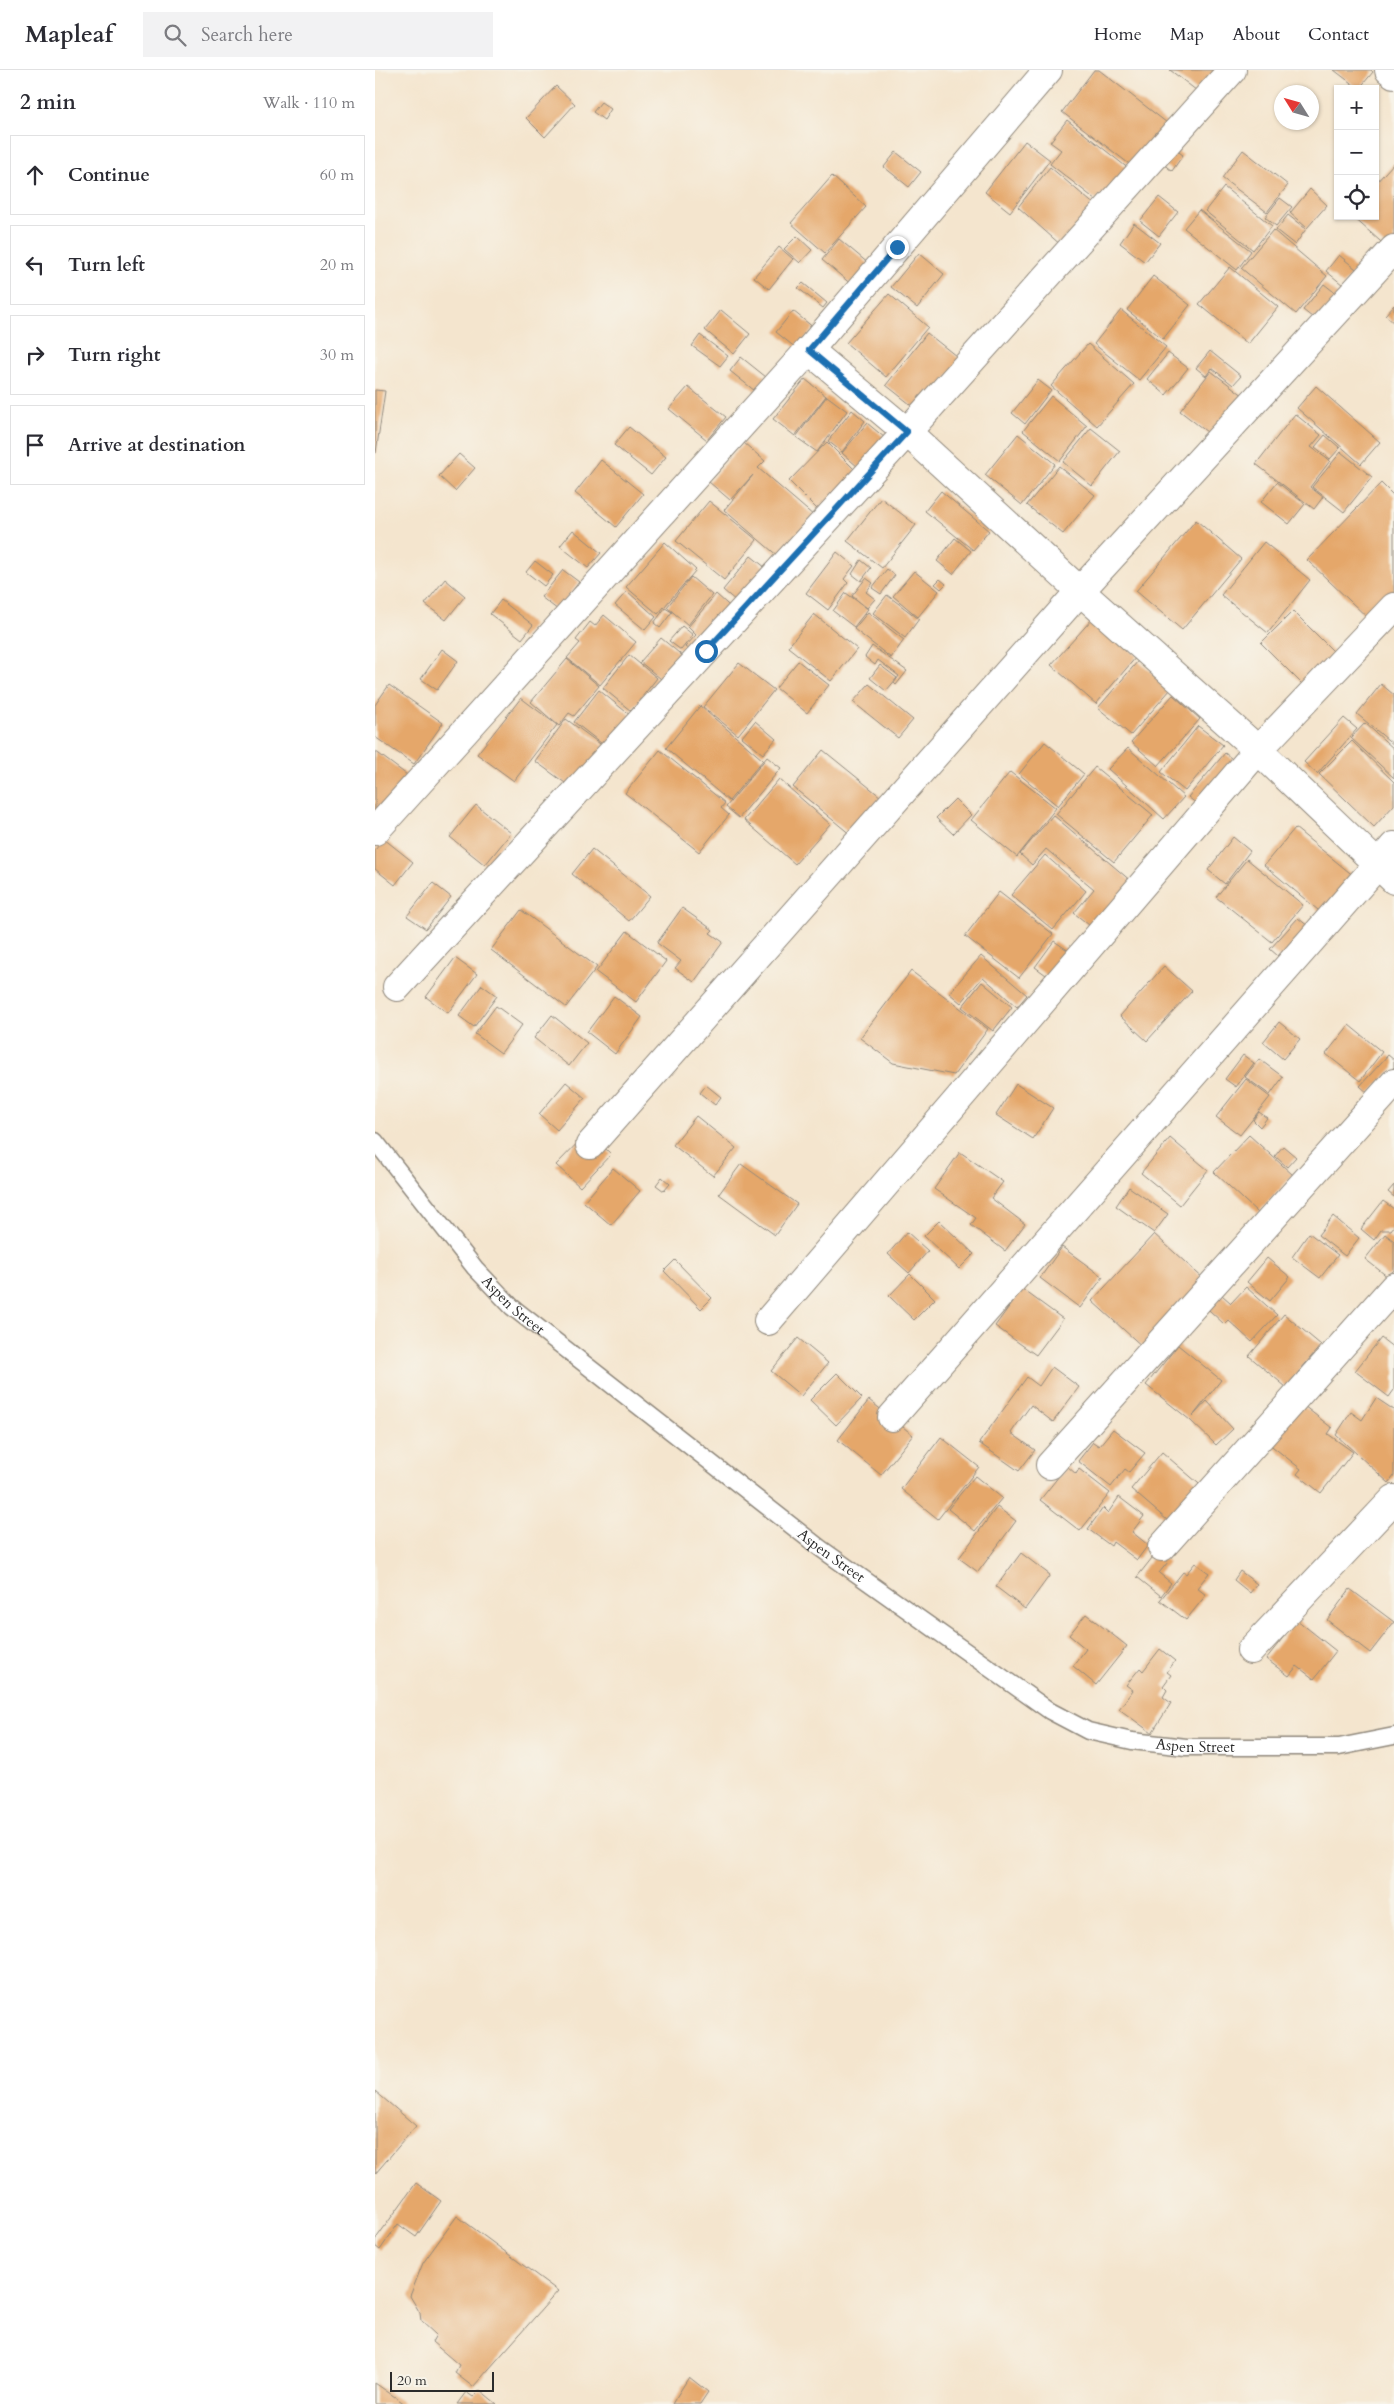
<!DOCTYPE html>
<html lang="en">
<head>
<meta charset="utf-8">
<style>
	body { margin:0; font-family:Cardo,serif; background:#f2f2f3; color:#2b2b33 }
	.controls { position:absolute; right:15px; top:15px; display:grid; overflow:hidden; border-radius:0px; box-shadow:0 1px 4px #0004 }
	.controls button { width:45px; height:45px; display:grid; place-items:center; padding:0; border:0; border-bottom:1px solid #e1e1e2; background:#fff; color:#2b2b33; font:25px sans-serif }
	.compass { position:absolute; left:899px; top:15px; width:45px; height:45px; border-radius:50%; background:#fff; box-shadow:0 1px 4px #0004; rotate:307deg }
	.scale { position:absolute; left:15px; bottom:12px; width:104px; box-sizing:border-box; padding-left:5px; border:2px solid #2b2b2b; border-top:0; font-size:14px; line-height:18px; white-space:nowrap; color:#2b2b2b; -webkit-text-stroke:4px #f7f3e8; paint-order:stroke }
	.stop { position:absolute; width:15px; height:15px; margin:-11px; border:4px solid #1f6fb2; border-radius:50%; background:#fff }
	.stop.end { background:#1f6fb2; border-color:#fff; box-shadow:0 1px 5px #0008 }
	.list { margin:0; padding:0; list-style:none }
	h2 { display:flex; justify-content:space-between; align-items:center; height:65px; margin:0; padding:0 20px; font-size:21px }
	h2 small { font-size:16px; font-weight:400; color:#7c7c81 }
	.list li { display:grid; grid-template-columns:32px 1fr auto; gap:15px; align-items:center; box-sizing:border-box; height:80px; margin:0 10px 10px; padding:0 10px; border:1px solid #e1e1e2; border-radius:0px }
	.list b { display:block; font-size:19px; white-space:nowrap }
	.list em { font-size:16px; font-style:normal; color:#7c7c81 }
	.icon { flex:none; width:28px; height:28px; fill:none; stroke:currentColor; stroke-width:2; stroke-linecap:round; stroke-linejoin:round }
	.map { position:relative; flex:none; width:1019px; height:2334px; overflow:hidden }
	header { display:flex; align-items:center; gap:30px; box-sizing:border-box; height:70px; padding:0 25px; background:#fff; border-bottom:1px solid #e1e1e2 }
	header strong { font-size:24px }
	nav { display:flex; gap:28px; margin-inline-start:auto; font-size:18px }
	.search { width:350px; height:45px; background:#f2f2f3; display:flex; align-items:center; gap:12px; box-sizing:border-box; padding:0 18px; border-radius:0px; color:#7c7c81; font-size:19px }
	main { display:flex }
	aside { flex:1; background:#fff }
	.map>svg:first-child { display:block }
</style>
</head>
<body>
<header>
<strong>Mapleaf</strong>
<div class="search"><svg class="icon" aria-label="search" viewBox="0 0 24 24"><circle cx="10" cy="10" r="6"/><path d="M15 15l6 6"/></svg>Search here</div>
<nav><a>Home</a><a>Map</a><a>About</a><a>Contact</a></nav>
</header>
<main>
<aside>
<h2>2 min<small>Walk · 110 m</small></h2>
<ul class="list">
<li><svg class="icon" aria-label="ahead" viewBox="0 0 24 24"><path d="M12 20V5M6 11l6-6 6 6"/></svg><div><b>Continue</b></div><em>60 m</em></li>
<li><svg class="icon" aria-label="left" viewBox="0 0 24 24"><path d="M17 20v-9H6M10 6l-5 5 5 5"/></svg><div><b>Turn left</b></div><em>20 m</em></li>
<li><svg class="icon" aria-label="right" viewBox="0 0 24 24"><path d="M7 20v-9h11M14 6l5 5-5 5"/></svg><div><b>Turn right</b></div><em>30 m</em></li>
<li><svg class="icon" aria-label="arrive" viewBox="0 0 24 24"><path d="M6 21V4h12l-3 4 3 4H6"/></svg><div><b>Arrive at destination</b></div></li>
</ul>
</aside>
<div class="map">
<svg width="1019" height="2334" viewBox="0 0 1019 2334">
	<rect width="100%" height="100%" fill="#f7f3e8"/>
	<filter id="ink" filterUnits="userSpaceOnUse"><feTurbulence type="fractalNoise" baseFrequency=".02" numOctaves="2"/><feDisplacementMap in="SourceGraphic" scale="10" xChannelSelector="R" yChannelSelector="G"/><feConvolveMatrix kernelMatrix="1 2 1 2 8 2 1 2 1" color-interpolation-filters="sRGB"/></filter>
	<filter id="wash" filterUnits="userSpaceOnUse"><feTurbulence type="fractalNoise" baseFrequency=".0096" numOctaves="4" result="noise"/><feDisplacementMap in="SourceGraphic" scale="20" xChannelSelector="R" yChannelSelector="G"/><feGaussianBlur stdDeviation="1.12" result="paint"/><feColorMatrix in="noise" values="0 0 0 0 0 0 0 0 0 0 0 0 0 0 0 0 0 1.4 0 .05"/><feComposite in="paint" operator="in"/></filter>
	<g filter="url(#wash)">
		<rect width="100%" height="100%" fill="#f4e5ce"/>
		<g id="blocks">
			<g fill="#e5a76b">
				<path d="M719,0H724L796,56L762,100L687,42Z"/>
				<path d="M795,0H845L826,24Z"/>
				<path d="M959,0H996L998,2L984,19Z"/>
				<path d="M181,16L200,34L170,67L151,48Z"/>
				<path d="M226,32L236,39L229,50L218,42Z"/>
				<path d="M692,50L759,103L736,132L727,124L721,130L675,94L686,80L675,72Z"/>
				<path d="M650,71L675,90L635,142L610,122Z"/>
				<path d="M798,78L808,85L797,101L787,93Z"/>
				<path d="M868,80L913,115L892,142L847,108Z"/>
				<path d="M521,82L546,102L534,117L509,97Z"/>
				<path d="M1019,93V173L1014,179L977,146H1000V114Z"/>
				<path d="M675,97L722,137L687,176L643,137Z"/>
				<path d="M457,106L491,137L450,183L416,153Z"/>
				<path d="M849,117L897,156L878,180L830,141Z"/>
				<path d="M935,119L952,135L932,158L915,143Z"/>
				<path d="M784,127L803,142L784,166L765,151Z"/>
				<path d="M905,128L917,137L901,156L890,147Z"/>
				<path d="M824,140L876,181L862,200L809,158Z"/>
				<path d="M913,145L931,159L920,175L901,160Z"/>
				<path d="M759,153L785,173L770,192L745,173Z"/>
				<path d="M898,160L952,206L921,244L866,198Z"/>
				<path d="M422,166L437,180L425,193L409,179Z"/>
				<path d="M464,169L494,194L477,215L447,190Z"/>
				<path d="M404,177L418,189L394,219L379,207Z"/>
				<path d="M544,183L569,204L542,238L516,217Z"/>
				<path d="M964,185L981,199L968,215L951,201Z"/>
				<path d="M855,197L903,237L873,274L824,234Z"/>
				<path d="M778,206L815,235L788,269L752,240Z"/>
				<path d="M428,213L452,233L448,238L423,218Z"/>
				<path d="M949,214L963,225L942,251L928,240Z"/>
				<path d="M514,224L553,257L511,307L471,273Z"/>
				<path d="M1019,235V253L1010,245Z"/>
				<path d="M346,240L375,264L359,284L330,260Z"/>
				<path d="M746,240L791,277L764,310L719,274Z"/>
				<path d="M418,241L439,258L422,279L401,262Z"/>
				<path d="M552,263L586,290L545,342L511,315Z"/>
				<path d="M325,265L353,286L345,296L317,276Z"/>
				<path d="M713,274L759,314L722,356L676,316Z"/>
				<path d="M835,281L866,306L858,315L837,298L831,306L821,298Z"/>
				<path d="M793,283L813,298L791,325L772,309Z"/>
				<path d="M366,287L391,307L380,321L355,301Z"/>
				<path d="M836,301L873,329L841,369L805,341Z"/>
				<path d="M430,309L451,326L420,366L398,349Z"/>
				<path d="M663,310L676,320L650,354L637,343Z"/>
				<path d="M941,316L1005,372L986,394L922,338Z"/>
				<path d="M313,317L351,347L332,370L294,339Z"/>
				<path d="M0,320L10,321L1,383H0Z"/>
				<path d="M452,326L472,341L442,382L421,367Z"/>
				<path d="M676,326L712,356L685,391L648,361Z"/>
				<path d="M477,340L490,351L467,382L453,371Z"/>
				<path d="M920,344L946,365L936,377L955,391L935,417L948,427L939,439L881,394Z"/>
				<path d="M492,353L516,373L491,404L467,383Z"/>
				<path d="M254,357L291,387L276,405L239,375Z"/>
				<path d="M716,358L745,381L717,416L688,392Z"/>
				<path d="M643,364L680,394L647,435L610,405Z"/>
				<path d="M950,365L965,378L955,389L940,377Z"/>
				<path d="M452,372L484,404L446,443L414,411Z"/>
				<path d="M369,373L390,391L383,398L446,452L411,493L349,440L378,405L355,430L334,412Z"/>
				<path d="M966,382L997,407L969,442L937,417Z"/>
				<path d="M84,384L100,398L80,421L64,406Z"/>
				<path d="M226,390L268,424L241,457L200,423Z"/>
				<path d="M684,396L720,425L688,464L652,435Z"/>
				<path d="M902,412L930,434L914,454L886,432Z"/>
				<path d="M1006,413L1019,426V527L996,551L932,490Z"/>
				<path d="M566,421L614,461L598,480L550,441Z"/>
				<path d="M506,428L541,455L507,498L472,471Z"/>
				<path d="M334,431L382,470L349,510L301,471Z"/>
				<path d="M821,450L866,489L807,560L761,521Z"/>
				<path d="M198,460L226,483L213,498L185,476Z"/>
				<path d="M580,468L596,481L578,504L562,491Z"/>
				<path d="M290,472L321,500L283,544L251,517Z"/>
				<path d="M889,472L935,510L893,563L846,525Z"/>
				<path d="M462,482L479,496L469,509L473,513L453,540L431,523Z"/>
				<path d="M376,486L396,502L368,537L348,520Z"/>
				<path d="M486,490L496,498L486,511L477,504Z"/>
				<path d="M160,491L178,505L169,516L151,502Z"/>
				<path d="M512,499L520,505L506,524L497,518Z"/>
				<path d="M188,500L204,512L183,540L166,527Z"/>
				<path d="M539,501L564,521L543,547L518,526Z"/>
				<path d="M316,507L337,525L313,555L292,537Z"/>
				<path d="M491,508L498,513L491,522L500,529L492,538L477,526Z"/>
				<path d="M70,509L90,526L71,550L50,534Z"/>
				<path d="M565,509L571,514L566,519L560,514Z"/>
				<path d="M252,521L281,547L270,560L240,535Z"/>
				<path d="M471,523L493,539L479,557L458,541Z"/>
				<path d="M341,524L362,543L322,587L310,577L321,565L313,557Z"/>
				<path d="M512,525L544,549L530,568L498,543Z"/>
				<path d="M126,530L158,555L147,569L115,544Z"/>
				<path d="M290,538L297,542L285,558L279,553Z"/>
				<path d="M918,541L965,588L933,620L886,573Z"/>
				<path d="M493,542L529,570L516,588L479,559Z"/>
				<path d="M439,544L482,579L456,611L413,577Z"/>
				<path d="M229,545L261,572L225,615L192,588L205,573L201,570L215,552L220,556Z"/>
				<path d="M718,548L762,586L721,634L676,595Z"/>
				<path d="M307,556L318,565L306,580L294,571Z"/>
				<path d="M286,568L316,593L296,617L265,592Z"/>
				<path d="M497,576L532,601L521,615L519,613L524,606L503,590L500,595L490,587Z"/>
				<path d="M67,579L83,591L62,620L46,609Z"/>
				<path d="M254,585L282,608L256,641L228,618Z"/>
				<path d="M192,589L224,616L199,646L194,643L184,656L156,632Z"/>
				<path d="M423,591L454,615L432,643L401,618Z"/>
				<path d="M763,591L796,619L756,665L723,638Z"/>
				<path d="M364,593L399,620L363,665L328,637Z"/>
				<path d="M505,595L522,608L511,621L495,608Z"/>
				<path d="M494,614L538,650L523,668L478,632Z"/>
				<path d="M1006,614L1019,625V675L982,644Z"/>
				<path d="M14,615L68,653L39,694L0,667V635Z"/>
				<path d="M224,620L256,646L231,677L199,652Z"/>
				<path d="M798,625L825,649L783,696L756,672Z"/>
				<path d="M146,628L182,655L139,711L102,684Z"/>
				<path d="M325,636L388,690L354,731L291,678Z"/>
				<path d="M969,648L982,659L942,704L929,692Z"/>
				<path d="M191,649L232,679L201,721L160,691Z"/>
				<path d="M380,651L401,669L388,684L367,667Z"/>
				<path d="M990,653L1019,679V708L976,668Z"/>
				<path d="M823,656L848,675L810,721L786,702Z"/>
				<path d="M977,671L1019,712V735L999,757L944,704Z"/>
				<path d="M670,672L709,704L683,736L644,704Z"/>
				<path d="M753,678L809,727L789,749L733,699Z"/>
				<path d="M285,680L350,733L346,738L354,745L324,782L250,723Z"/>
				<path d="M448,680L506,727L476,765L418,717Z"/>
				<path d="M0,681L32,705L0,747Z"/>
				<path d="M850,683L863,694L827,738L813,727Z"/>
				<path d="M392,687L406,698L364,748L351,737Z"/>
				<path d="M720,697L778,745L739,792L681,744Z"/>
				<path d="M635,702L681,738L642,787L596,750Z"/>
				<path d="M404,709L455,754L420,794L369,750Z"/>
				<path d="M580,729L596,745L578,764L561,748Z"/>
				<path d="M101,735L136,763L110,795L75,767Z"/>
				<path d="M678,745L763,817L724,863L699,843L719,819L671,779L657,795L645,784Z"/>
				<path d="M920,758L980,807L949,845L889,795Z"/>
				<path d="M858,767L875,781L850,814L833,800Z"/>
				<path d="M9,769L38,792L20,815L0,799V780Z"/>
				<path d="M217,779L275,826L254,851L197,804Z"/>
				<path d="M670,785L711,821L678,860L636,825Z"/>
				<path d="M872,789L928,835L897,872L841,827Z"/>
				<path d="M58,813L76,827L51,859L32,846Z"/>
				<path d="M624,822L678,864L644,908L590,866Z"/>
				<path d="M307,838L338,860L335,863L348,872L319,912L300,898L306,891L282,873Z"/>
				<path d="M146,840L222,897L191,937L116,880Z"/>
				<path d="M923,848L939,861L911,893L895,879Z"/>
				<path d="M252,861L291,891L261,932L221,902Z"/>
				<path d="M679,871L697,883L678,910L660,897Z"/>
				<path d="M606,886L652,925L642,937L608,907L586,933L574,923Z"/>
				<path d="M80,888L102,904L73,943L51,927Z"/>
				<path d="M789,896L817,921L772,971L745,946Z"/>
				<path d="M536,901L613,959L579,1005L518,993L485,968Z"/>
				<path d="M607,912L637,937L618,961L587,937Z"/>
				<path d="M107,915L122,926L99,957L84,946Z"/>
				<path d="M239,926L267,947L240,984L212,962Z"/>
				<path d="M121,936L147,955L126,983L100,964Z"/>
				<path d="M177,945L212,973L194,996L159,968Z"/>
				<path d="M904,952L925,969L908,989L888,972Z"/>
				<path d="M974,955L1007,982L985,1011L951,984Z"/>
				<path d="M868,985L879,993L861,1017L850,1009Z"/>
				<path d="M1013,985L1019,990V997L994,1024L985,1016Z"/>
				<path d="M884,989L908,1007L895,1025L870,1007Z"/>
				<path d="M871,1009L895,1027L865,1065L841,1047Z"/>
				<path d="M191,1012L210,1028L182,1060L164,1044Z"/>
				<path d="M641,1014L678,1038L658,1069L621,1045Z"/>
				<path d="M331,1015L346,1027L340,1035L325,1023Z"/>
				<path d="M884,1042L892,1048L885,1057L878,1050Z"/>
				<path d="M321,1046L361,1078L338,1106L298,1075Z"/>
				<path d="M213,1062L236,1084L205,1117L181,1095Z"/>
				<path d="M874,1065L918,1105L883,1143L839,1102Z"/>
				<path d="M795,1068L833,1100L805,1135L766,1103Z"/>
				<path d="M908,1076L921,1087L912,1097L900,1086Z"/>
				<path d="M585,1082L628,1112L616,1128L650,1154L630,1181L596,1155L601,1148L559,1119Z"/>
				<path d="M366,1094L422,1134L400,1165L344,1124Z"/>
				<path d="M238,1098L265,1121L236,1155L209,1132Z"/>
				<path d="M287,1107L295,1114L289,1121L281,1115Z"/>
				<path d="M1019,1115V1127L1013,1122Z"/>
				<path d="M754,1117L793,1144L779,1163L741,1136Z"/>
				<path d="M1008,1131L1019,1139V1156L1016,1160H1006L999,1170L986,1159Z"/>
				<path d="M958,1146L984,1168L970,1186L943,1165Z"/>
				<path d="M564,1151L599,1184L584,1199L549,1166Z"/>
				<path d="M532,1162L553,1181L534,1203L513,1184Z"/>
				<path d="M934,1163L963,1185L945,1208L917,1187Z"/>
				<path d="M779,1164L831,1211L769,1278L717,1231Z"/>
				<path d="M1010,1164L1019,1171V1200L1013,1207L990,1189Z"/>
				<path d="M687,1177L728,1207L705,1238L665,1208Z"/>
				<path d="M892,1188L915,1207L895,1231L872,1212Z"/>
				<path d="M300,1190L337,1228L326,1239L289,1201Z"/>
				<path d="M535,1204L560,1229L539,1250L514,1226Z"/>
				<path d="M871,1217L902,1245L877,1272L853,1250L849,1254L834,1240L847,1225L856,1233Z"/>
				<path d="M647,1219L688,1249L661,1285L620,1256Z"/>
				<path d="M909,1244L946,1275L911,1317L874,1286Z"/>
				<path d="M423,1268L453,1293L426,1326L396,1301Z"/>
				<path d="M1006,1268L1019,1278V1320L1014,1327L980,1301Z"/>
				<path d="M803,1275L846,1310L818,1346L832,1331L858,1359L841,1375L815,1350L771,1315Z"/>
				<path d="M677,1297L704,1317L678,1352L656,1335L645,1350L636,1363L660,1380L644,1401L604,1373L652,1307L664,1316Z"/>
				<path d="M462,1303L487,1328L461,1355L435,1330Z"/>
				<path d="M1001,1328L1019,1340V1406L1014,1413L961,1365L976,1342L987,1350Z"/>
				<path d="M494,1330L538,1365L506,1405L463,1370Z"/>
				<path d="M924,1332L957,1358L953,1364L978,1382L946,1423L922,1404L926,1399L893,1373Z"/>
				<path d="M738,1359L770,1383L754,1402L750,1399L736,1417L703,1391L718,1372L724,1376Z"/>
				<path d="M566,1367L604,1397L563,1449L526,1419Z"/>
				<path d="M787,1382L830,1419L799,1456L756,1419Z"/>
				<path d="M692,1396L701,1404L704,1399L735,1423L705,1461L665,1430Z"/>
				<path d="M600,1406L627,1428L600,1461L573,1439Z"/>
				<path d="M744,1427L769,1446L757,1462L773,1475L762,1490L738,1472L736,1476L713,1459L728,1438L733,1443Z"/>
				<path d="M622,1437L641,1451L603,1502L584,1488Z"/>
				<path d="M646,1483L675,1505L650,1539L621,1517Z"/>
				<path d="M781,1483L793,1492L784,1503L796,1513L786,1526L762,1507Z"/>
				<path d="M820,1493L834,1503L822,1518L831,1525L811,1550L785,1530L808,1502L811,1504Z"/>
				<path d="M865,1501L882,1514L875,1523L859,1510Z"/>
				<path d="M975,1519L1019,1552L995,1583L952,1550Z"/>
				<path d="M711,1544L752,1576L721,1615L698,1596L711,1579L694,1565Z"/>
				<path d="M922,1550L961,1581L939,1609L922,1596L914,1606L891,1589Z"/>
				<path d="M785,1579L800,1591L792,1602L796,1605L788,1616L792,1620L788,1627L796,1633L777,1663L744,1639L758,1620L751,1615L765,1598L768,1601Z"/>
				<path d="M0,2021L41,2056L0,2104Z"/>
				<path d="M41,2113L66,2131L41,2167L23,2154L5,2180L0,2176V2170Z"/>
				<path d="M82,2146L183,2221L98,2317L80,2303L84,2295L57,2272L61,2265L46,2251L45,2243L35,2226L48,2193Z"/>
				<path d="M314,2307L333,2322L325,2334H297Z"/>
				<path d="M0,2313L30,2334H0Z"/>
				<path d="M105,2320L122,2334H82L91,2322L98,2327Z"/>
			</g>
		</g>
	</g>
	<g filter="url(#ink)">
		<use href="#blocks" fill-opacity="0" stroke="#90887c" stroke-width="1"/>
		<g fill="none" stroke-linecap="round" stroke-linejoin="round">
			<defs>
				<g id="lane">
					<path id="s1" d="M0,1071L100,1198L137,1237L445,1478L675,1641L713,1661L757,1671L811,1677H964L1019,1666"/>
				</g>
				<g id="street">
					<path d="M1014,0L1019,4"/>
					<path d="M434,280L532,362L705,521L883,680L1019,810"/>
					<path d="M0,761L434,280L673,0"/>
					<path d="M22,917L532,362L857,0"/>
					<path d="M215,1075L705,521L1019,179"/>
					<path d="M393,1251L883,680L1019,537"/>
					<path d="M517,1347L1019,776"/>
					<path d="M675,1395L1019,1013"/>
					<path d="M787,1477L1019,1217"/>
					<path d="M876,1580L1019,1429"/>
				</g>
			</defs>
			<use href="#lane" stroke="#90887c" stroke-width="19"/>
			<use href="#street" stroke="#90887c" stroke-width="30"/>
			<use href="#lane" stroke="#fff" stroke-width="16"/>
			<use href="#street" stroke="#fff" stroke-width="28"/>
		</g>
	</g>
	<g fill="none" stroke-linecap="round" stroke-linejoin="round" filter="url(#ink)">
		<path stroke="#1f6fb2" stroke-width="6" d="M331,581L532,362L434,280L522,177"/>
	</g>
	<g text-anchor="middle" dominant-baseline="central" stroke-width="4.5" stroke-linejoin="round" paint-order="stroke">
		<g font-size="15" fill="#2b2b2b" stroke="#f7f3e8">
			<text stroke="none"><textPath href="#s1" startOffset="215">Aspen Street</textPath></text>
			<text stroke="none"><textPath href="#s1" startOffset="620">Aspen Street</textPath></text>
			<text stroke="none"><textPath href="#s1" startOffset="1040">Aspen Street</textPath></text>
		</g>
	</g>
</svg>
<div class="controls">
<button>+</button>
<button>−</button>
<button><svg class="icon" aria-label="locate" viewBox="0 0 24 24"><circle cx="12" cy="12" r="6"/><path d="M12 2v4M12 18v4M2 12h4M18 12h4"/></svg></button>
</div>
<svg class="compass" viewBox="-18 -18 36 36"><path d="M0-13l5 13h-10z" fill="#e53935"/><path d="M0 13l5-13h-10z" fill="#7c7c81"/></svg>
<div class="scale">20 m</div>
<div class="stop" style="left:331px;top:581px"></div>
<div class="stop end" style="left:522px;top:177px"></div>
</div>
</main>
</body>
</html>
